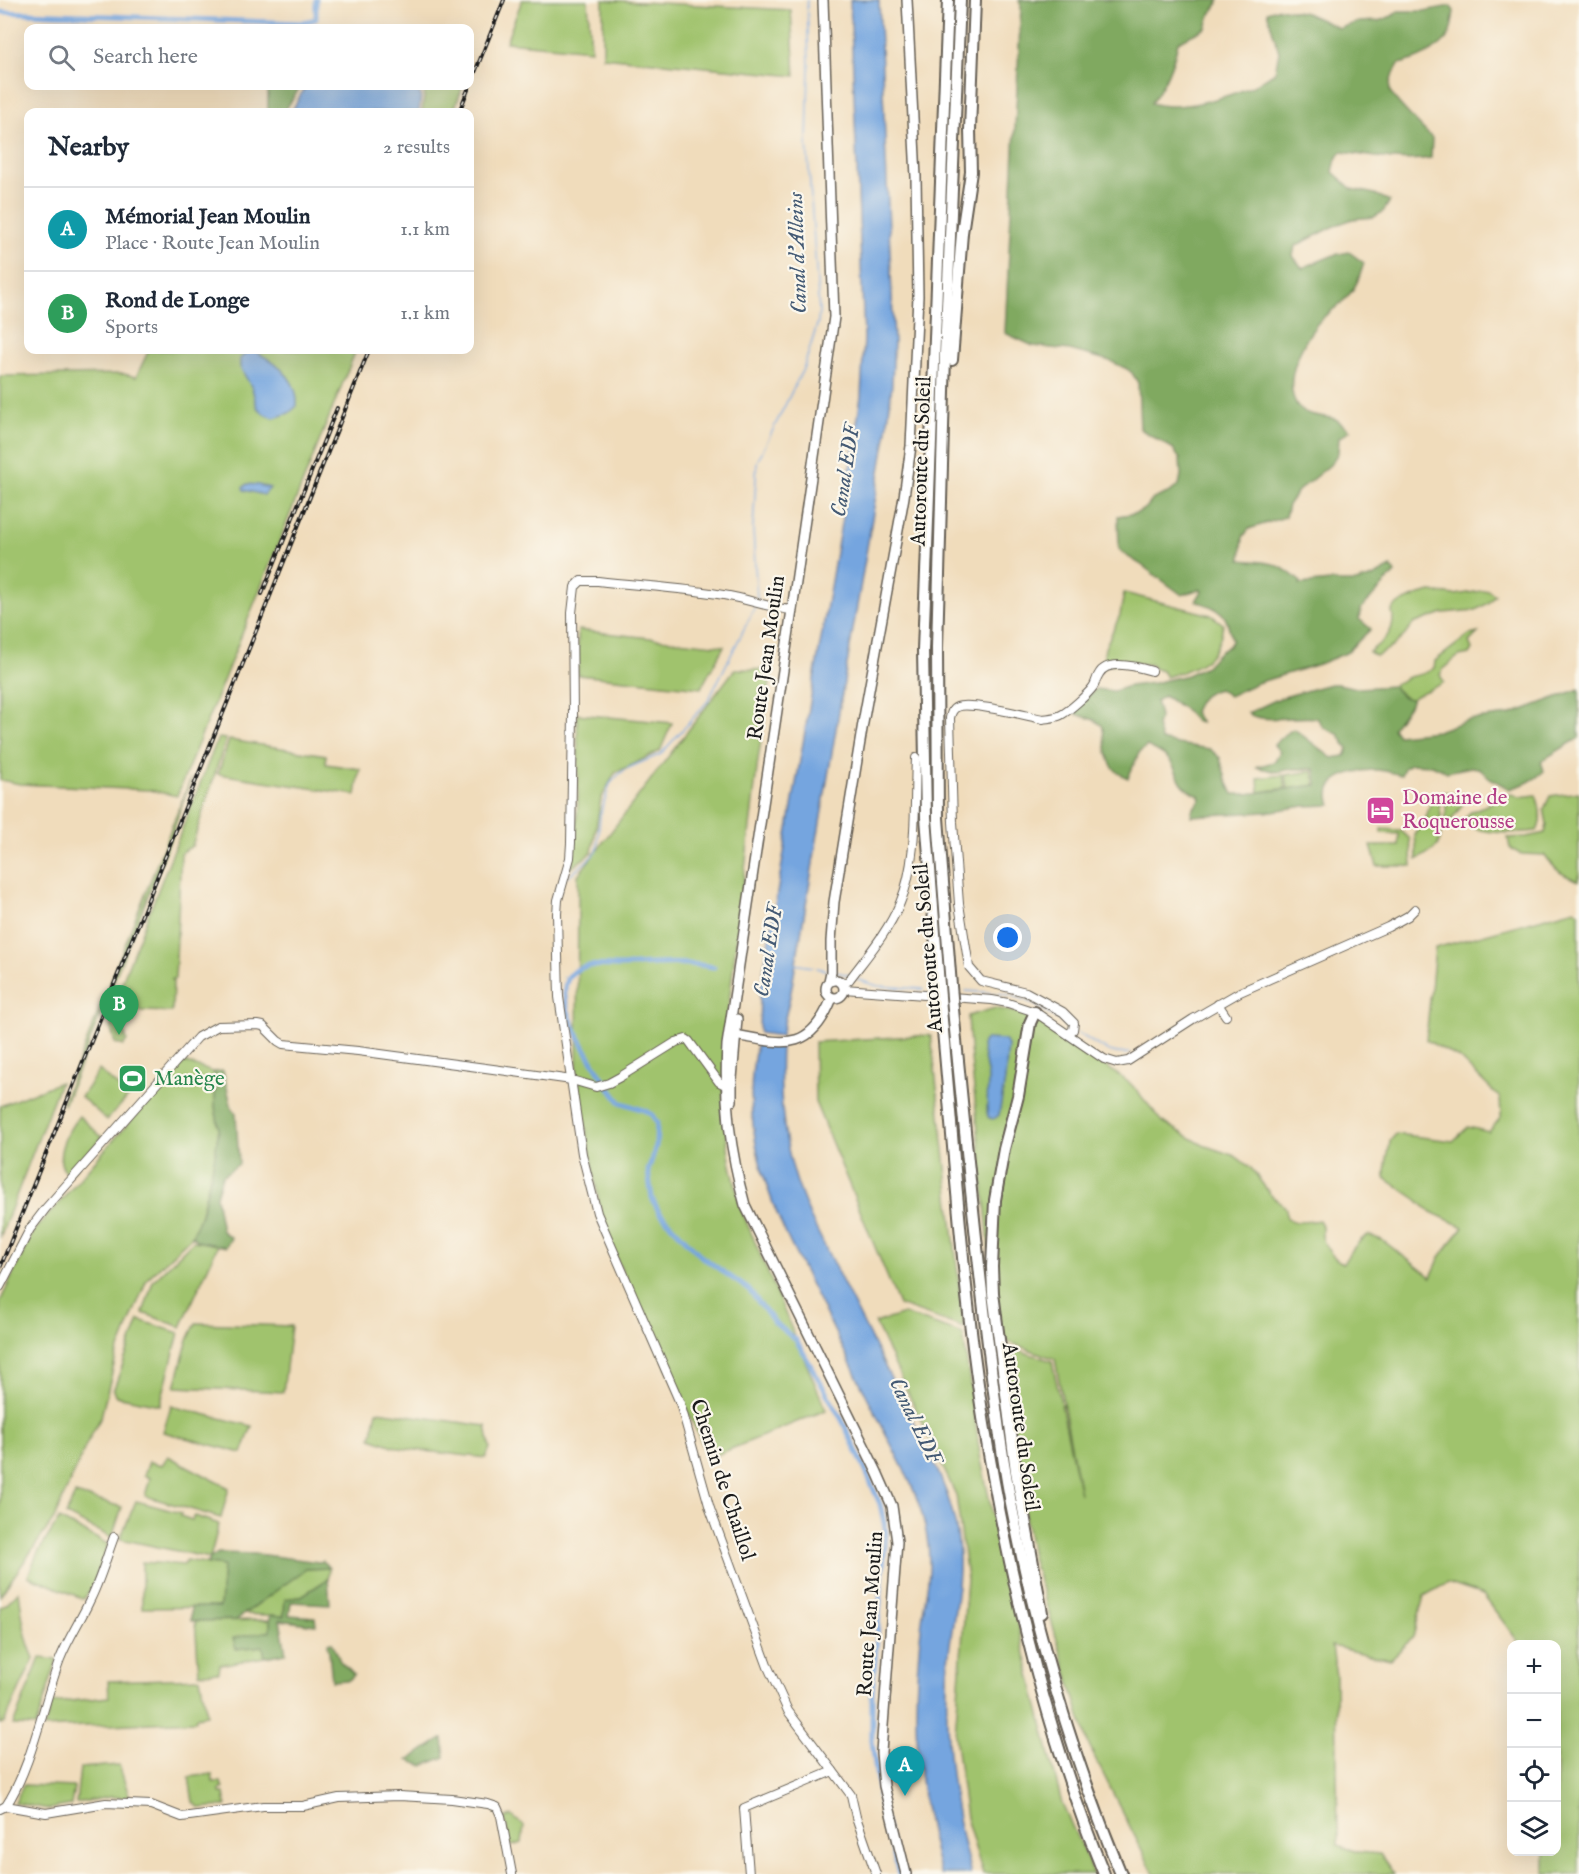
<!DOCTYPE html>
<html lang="en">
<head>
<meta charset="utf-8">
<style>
	body { margin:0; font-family:"IM FELL English",serif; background:#f2f2f3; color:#1f2937 }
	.controls { position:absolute; right:18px; bottom:18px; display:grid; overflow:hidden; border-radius:12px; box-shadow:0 6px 24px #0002 }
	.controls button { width:54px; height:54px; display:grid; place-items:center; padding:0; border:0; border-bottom:2px solid #e0e1e3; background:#fff; color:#1f2937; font:30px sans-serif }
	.you { position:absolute; left:1008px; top:938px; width:21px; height:21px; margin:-15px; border:4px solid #fff; border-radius:50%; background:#1a73e8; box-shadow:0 0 0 9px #1a73e833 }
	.badge { display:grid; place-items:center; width:39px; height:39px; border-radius:50%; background:#ea580c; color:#fff; font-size:20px; font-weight:700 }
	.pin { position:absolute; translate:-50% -50px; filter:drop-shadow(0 2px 3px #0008) }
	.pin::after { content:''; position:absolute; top:32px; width:21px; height:18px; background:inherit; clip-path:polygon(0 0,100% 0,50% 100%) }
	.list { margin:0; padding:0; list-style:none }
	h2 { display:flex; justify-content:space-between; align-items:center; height:78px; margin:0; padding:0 24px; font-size:26px }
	h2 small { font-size:20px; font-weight:400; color:#747a83 }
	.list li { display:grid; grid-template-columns:39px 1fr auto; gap:18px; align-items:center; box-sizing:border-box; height:84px; padding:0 24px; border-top:2px solid #e0e1e3 }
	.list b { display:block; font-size:22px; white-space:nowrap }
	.list p { margin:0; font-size:20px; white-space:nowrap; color:#747a83 }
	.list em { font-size:20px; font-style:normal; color:#747a83 }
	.icon { flex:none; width:33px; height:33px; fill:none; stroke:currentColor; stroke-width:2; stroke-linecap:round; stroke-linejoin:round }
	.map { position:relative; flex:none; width:1579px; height:1874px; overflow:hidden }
	.search { position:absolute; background:#fff; box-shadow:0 6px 24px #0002; left:24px; top:24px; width:450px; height:66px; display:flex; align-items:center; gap:15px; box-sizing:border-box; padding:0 21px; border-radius:12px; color:#747a83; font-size:22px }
	.panel { position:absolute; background:#fff; box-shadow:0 6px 24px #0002; left:24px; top:108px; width:450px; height:246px; border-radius:12px }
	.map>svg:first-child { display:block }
</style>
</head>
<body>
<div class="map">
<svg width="1579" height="1874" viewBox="0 0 1579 1874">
	<rect width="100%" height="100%" fill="#fbf7ec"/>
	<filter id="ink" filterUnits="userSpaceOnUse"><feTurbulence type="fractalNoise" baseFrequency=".0167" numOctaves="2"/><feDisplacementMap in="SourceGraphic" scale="12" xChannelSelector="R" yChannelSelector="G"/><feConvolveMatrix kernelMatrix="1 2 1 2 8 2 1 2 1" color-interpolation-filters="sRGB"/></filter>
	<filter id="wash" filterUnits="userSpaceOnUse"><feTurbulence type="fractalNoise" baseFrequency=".008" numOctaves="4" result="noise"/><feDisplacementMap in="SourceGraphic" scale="24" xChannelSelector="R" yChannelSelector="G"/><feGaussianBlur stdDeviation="1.35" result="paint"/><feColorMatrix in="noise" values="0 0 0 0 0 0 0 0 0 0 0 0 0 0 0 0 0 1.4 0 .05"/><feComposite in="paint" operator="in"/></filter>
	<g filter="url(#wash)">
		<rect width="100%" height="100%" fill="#f0dcbb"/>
		<g fill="#a0c36d" stroke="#5e7044" stroke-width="1.5">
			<path d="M522,0H588L591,50L506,42Z"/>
			<path d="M603,0L791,10L795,76L603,57Z"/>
			<path d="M416,86H463L453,112H422L425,91L416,88Z"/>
			<path d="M149,350H356L177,796L149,790L20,784L0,780V376L124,374L136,377Z"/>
			<path d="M1488,590L1495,595L1488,603L1476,610L1443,613L1413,624L1405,635L1392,647L1376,656L1369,652C1384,641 1397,631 1392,611L1396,605L1416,596L1431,592L1455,595Z"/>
			<path d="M1124,593L1211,615L1223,624C1218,662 1198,667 1166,677L1162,671L1153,668V665L1129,662L1102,666L1105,648L1120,615Z"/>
			<path d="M578,630L724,646L701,688L578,675Z"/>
			<path d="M1478,633L1469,642L1472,649L1469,654L1459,656L1451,662L1443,669L1440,675L1444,682C1434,690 1421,690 1412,699H1406L1393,686C1397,684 1402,680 1406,678C1418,674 1423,676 1434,668L1435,661L1469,635Z"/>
			<path d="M735,669L772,670L758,760L726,1028L723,1110L730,1161L741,1209L826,1410L709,1458L604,1232L577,1075L578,875Z"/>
			<path d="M577,714L672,723L660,751L615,773L601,799L592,852L570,869C581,819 578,765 577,714Z"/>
			<path d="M218,738L226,739L192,846L181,853L175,979H171L173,980L172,1012L113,1010L126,971Z"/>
			<path d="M229,740L326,755V764L360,769L356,795L218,774Z"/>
			<path d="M1313,771L1315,785L1288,789L1286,775Z"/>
			<path d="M1284,775L1286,788L1259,792L1258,778Z"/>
			<path d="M191,778L171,838L64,1105L63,1101Z"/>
			<path d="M1443,792L1464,794V802L1450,822H1446V805L1440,796Z"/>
			<path d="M1579,792V881C1560,874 1556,871 1545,855L1520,854L1510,848L1508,838L1526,837L1545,833L1547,824L1544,809L1550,796Z"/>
			<path d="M1512,794L1519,797L1536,795C1540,806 1543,820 1537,831C1518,833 1479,836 1464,822C1468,806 1487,810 1496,798Z"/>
			<path d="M1439,801C1441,812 1444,836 1437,846C1433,851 1423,856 1417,860L1415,835L1425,821L1431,802Z"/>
			<path d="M1381,829L1400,830L1410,839L1412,866H1377L1371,846H1399V834L1381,833Z"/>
			<path d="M1575,909L1579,912V1874H1545V1852H1556V1644H1520L1483,1595L1447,1583L1424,1596L1413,1637L1390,1660L1332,1646L1336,1676L1338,1845L1358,1852L1380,1854L1394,1874H1154L1089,1746L1032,1557L995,1343L1052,1361L1080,1494L1055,1359L998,1338L970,1048L968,1016L995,1008L1035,1016L1131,1084L1163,1122L1203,1145L1235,1156L1251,1168L1270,1194L1286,1208C1286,1210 1286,1217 1287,1218C1293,1225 1312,1221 1319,1220C1323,1226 1322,1228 1322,1235C1323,1245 1333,1259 1343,1263C1351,1252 1356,1242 1368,1235L1382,1240L1431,1277L1440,1257L1463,1227L1429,1211L1416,1199L1385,1178C1384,1165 1389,1155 1390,1141L1396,1134L1453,1141L1468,1127L1489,1132L1501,1117L1500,1098L1459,1058L1426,1040L1435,948Z"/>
			<path d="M113,1021H119L121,1023L127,1040L123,1046L115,1043L111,1029Z"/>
			<path d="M931,1035L964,1328L899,1305L815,1102L814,1042Z"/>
			<path d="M184,1062L213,1072L215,1076V1107L219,1128L214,1161L200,1217L192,1236L147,1279L116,1357L101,1417L86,1445L54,1519L0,1596V1302L33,1232C41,1221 52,1212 61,1201C100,1153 143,1108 184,1062Z"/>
			<path d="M99,1070L129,1096L107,1120L81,1097Z"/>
			<path d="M60,1082L0,1238V1106Z"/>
			<path d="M79,1116L102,1137L69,1176C50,1160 67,1131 79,1116Z"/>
			<path d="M193,1241L218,1245L181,1327L143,1313L153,1281Z"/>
			<path d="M904,1314L963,1334L980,1455L1003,1565L1062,1804L1094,1874H983L966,1818L955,1735L967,1579L956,1495L875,1323Z"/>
			<path d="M139,1320L179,1333L160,1405L116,1396L113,1391Z"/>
			<path d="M196,1323L291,1326L283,1392L175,1387L187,1342Z"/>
			<path d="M171,1406L252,1426L242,1453L163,1432Z"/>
			<path d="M377,1411L486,1426L490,1448L486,1458L399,1448L371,1438Z"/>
			<path d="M168,1456L229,1488L221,1518L145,1496L150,1478L144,1475L149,1462L162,1465Z"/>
			<path d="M75,1494L122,1507L112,1538L66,1515Z"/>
			<path d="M136,1501L181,1513L180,1516L192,1520L195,1516L219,1524L210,1558L120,1539Z"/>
			<path d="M59,1519L108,1544L93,1585L84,1599L28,1576L37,1554Z"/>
			<path d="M186,1560L223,1566L220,1607L142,1608V1562L184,1565Z"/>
			<path d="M329,1568L328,1579L300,1597L285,1599L284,1616L243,1614L306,1569Z"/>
			<path d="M19,1591C22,1614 24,1637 34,1658L4,1723L0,1724V1607L6,1604Z"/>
			<path d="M270,1620L271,1631L236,1649L263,1646L265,1657L220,1665L219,1672L199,1673L195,1621Z"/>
			<path d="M40,1658L57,1660L36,1726L13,1725Z"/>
			<path d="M200,1678L207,1715L196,1717L195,1721L44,1728L52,1703L109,1697L108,1681Z"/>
			<path d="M119,1765L130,1798L110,1797L76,1803L80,1768Z"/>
			<path d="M212,1774L213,1782H221L223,1789H220V1793H224L226,1806L200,1808L193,1802L189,1777Z"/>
			<path d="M23,1785L74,1787L71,1805L49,1809L15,1803Z"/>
			<path d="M512,1816L524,1826L522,1843L511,1846L504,1818Z"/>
		</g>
		<g fill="#80a960" stroke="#4e623e" stroke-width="1.5">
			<path d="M1019,0H1220L1210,15L1206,28L1178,42C1173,66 1165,84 1151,103C1179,112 1223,98 1251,87C1259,83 1267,77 1275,72L1279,52L1267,12L1279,8L1306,13L1339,28L1359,22L1378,21L1392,16L1398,11H1424L1450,6L1454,11C1453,19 1452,28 1449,35C1441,49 1415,61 1399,64C1395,72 1388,81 1390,91C1393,99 1425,131 1432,138L1431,158C1400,163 1373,156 1342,152L1336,159L1333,172L1352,189L1375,194L1390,201L1383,212L1374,217L1353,219L1339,224L1295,246L1293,256L1302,268L1334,255L1349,252L1364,263C1360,275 1357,286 1348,296C1339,307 1326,313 1317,324C1302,343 1282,382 1297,405C1304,417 1323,415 1335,419C1340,421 1345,427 1350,430L1339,438L1338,453L1330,465L1298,491L1288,505L1285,517L1249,529L1243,537L1241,560C1272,563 1275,560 1301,582L1300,584L1330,581L1341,582H1356L1373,577L1391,567L1395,573L1361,609L1359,619L1371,629L1346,653L1319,664L1257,683L1229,696L1219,689C1205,692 1199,699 1194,712L1201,723L1196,722L1183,708L1164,696L1156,701L1160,716L1157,726L1161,740L1177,744L1210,749L1220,758L1226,779L1233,794H1247L1317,785L1315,769H1292L1277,772L1256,767L1274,762L1280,752L1274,745L1285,734L1294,729L1332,758L1345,756L1348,749L1338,734L1324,728L1317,718C1299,715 1260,724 1248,713L1280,698L1330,684H1338L1357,688L1393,686C1399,693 1403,699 1412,699C1410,708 1399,716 1393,728L1398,735L1437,731L1468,720L1509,715L1579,689V738L1541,761L1544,771C1534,781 1523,785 1509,789L1490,778L1478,768L1471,767L1447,772L1432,765L1410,764L1404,768L1401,775C1392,773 1382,769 1373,770C1352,771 1321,777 1331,805L1305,806L1266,812L1191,816L1192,810L1200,800L1199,795C1177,785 1182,780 1171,762C1166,755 1156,750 1147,746L1139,753L1128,778C1103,769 1108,747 1102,725L1094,720L1076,714C1077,703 1088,696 1096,689L1114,691L1129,686L1154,683L1187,675L1206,666L1219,652L1229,646L1232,640C1225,611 1224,611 1196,601L1202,591L1200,589L1182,595L1140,564L1125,555L1119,549L1118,516L1137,513L1146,508L1153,499L1170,492L1179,485L1181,475L1180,459L1172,448L1140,429L1138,383L1132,373L1127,369L1110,361L1070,350L1033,346L1005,333L1021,6Z"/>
			<path d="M268,86H301L284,112H268Z"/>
			<path d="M223,1071L232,1109L236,1114L239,1164L222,1176L216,1196L222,1231L231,1238L226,1247L197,1241L192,1236L201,1215L214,1161L219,1128L215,1107V1076L213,1072Z"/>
			<path d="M218,1553L257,1554L319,1562L323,1561L329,1568L306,1569L236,1620L191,1621V1607H220L223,1566L207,1564L210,1558Z"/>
			<path d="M328,1579L330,1604L291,1602L289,1615L315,1617L316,1625L280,1620L286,1653L265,1657L263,1646L236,1649L233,1638L270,1631V1615L284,1616L285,1599L300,1597Z"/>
			<path d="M332,1642L340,1661L354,1675L349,1680L332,1681L328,1643Z"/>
			<path d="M443,1738L445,1757L423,1766L408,1760Z"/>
		</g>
		<g fill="#74a5df" stroke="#48607e" stroke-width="1.5">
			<path d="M850,0H879L894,341L892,384L887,431L791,992L781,1036L759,1033L760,991L848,483L861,396L864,338Z"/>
			<path d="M306,86H412L414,90L421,94L419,112H291Z"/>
			<path d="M254,351C276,362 299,380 297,406L289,413L274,418L264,414L257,407L252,388L240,367V359L246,353Z"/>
			<path d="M247,484L258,485L270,488L264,495L244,490L243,488Z"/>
			<path d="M986,1039L1004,1040L1008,1045L1005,1080L999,1115C995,1119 993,1120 988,1117L987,1112L988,1077L982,1047L983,1042Z"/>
			<path d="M757,1043L781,1046C779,1090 782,1134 795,1176C799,1190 805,1203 810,1216C839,1276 869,1335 899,1394C923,1441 952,1488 958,1541C963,1582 951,1623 948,1663C943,1735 952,1805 971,1874H940C927,1823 916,1769 916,1716C916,1684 918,1652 922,1620C924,1603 928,1587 929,1570C930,1539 923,1510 910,1482L790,1243C760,1181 741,1111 757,1043Z"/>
		</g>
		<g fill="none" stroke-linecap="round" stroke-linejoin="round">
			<g stroke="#74a5df" stroke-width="1.5">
				<path d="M757,600L753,529L757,462L804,367L818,322L819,311L807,142L809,67L807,0"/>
				<path d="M568,877L597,852L600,815L610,784L618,775L626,769L661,754L708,701L756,605"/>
				<path d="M794,964L813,967"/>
				<path d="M817,968L826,970"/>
				<path d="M836,972L849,975"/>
				<path d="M563,976L567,980"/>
				<path d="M856,979L878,986L923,989"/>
				<path d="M966,991C980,992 995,992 1009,995C1032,1000 1050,1014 1069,1027"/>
				<path d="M1077,1032C1091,1041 1111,1057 1129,1053"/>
			</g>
			<g stroke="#74a5df" stroke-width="5">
				<path d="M0,12L300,23L316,19V0"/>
				<path d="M605,1081C592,1060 543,990 576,970C589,963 608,966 622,966C653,964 683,961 714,967"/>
				<path d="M608,1086L620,1102L646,1111L652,1115L657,1123L656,1146L648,1171L652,1198L659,1212L702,1257L748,1289L775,1323L796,1340L842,1420L863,1465L880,1504L886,1532L872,1694V1740L880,1803L899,1874"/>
			</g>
		</g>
	</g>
	<g filter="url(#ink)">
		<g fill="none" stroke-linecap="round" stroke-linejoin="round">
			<defs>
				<g id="minor">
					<path d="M792,610C771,608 750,600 729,596C686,588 642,586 598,581H581L575,587L572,613L573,714L571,843L570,858L558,900L557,914L559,997L582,1154L597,1213L680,1403L710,1509L768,1667L788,1711L851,1795L856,1817L876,1874"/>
					<path d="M843,985L849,980C867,956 888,932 900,903C918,862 914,803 916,758"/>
					<path d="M844,989L992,1000L1008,1003L1035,1012L1104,1059L1117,1063L1128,1061L1193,1019L1240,992L1388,927L1408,916L1415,909"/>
					<path d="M1218,1004L1226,1016"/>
					<path d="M1068,1034L1073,1030L1074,1023L1063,1012L1026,992L981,981L969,967L959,904L953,822L950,718C951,713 952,709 957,707C969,701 1027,716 1043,719C1049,718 1055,718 1061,715C1069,711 1088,694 1093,687C1096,683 1096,678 1099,674C1107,658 1139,667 1152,671"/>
					<path d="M0,1287L30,1229L46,1208L198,1037L218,1026L258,1025L263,1026L278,1041L283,1044L358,1051L493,1069L572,1080L596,1087L609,1083L620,1077L676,1042L686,1039L689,1041L719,1082L725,1085L730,1083"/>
					<path d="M6,1806C32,1766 43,1704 60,1659C68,1639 80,1621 89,1602C100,1581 106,1558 114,1537"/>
					<path d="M0,1809L6,1806L46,1813L106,1803L151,1805L182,1817L263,1806H303L339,1798L399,1796L452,1799L488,1804L497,1807L501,1816L512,1874"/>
					<path d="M749,1874L744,1808L833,1771"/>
				</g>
				<g id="major">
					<path d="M823,0L834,317L792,610L727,1045C724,1102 730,1151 745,1205L877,1472L892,1506L897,1542L881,1752L884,1786L906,1874"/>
					<circle cx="835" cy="989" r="9"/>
					<path d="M829,981L831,972V941L834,902L863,723L904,497L911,446L918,296L916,177L907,0"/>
					<path d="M732,1038L735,1035C784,1044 810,1053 832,998"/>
					<path d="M732,1101V1079L737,1019"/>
				</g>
				<g id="highway">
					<path d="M952,360L962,233L971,172L970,130L975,0"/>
					<path d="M939,985L926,817L923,650L948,0"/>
					<path d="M951,986L938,818L937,648L945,355L960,0"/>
					<path d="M941,1009C954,1147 962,1287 984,1424C1009,1577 1045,1730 1104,1874"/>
					<path d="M953,1009C964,1124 975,1238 989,1352C996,1409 1003,1466 1015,1523C1039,1643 1074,1761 1121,1874"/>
					<path d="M1035,1012L1030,1023L1018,1096L1004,1149L995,1200L992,1267L993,1293L1016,1471L1042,1613"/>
				</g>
			</defs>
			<use href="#minor" stroke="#665f54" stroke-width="10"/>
			<use href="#major" stroke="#665f54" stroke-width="12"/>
			<use href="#highway" stroke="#665f54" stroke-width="14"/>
			<use href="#minor" stroke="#fff" stroke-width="8"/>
			<use href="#major" stroke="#fff" stroke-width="9"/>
			<use href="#highway" stroke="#fff" stroke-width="10"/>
			<defs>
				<g id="rail">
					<path d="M459,112L504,0"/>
					<path d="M262,594L337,408"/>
					<path d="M0,1268L369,350"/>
				</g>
			</defs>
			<use href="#rail" stroke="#1c1c1c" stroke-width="4"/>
			<use href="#rail" stroke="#fbf7ec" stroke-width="1.5" stroke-dasharray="4.5" stroke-linecap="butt"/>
			<defs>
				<g id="highway-bridge">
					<path d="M939,985L941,1009"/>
					<path d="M951,986L953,1009"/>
				</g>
			</defs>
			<use href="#highway-bridge" stroke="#665f54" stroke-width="14" stroke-linecap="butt"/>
			<use href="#highway-bridge" stroke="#fff" stroke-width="10"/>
		</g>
	</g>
	<defs>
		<symbol id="hotel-square" viewBox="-11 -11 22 22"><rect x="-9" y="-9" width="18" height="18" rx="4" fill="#d1479c" stroke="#fbf7ec"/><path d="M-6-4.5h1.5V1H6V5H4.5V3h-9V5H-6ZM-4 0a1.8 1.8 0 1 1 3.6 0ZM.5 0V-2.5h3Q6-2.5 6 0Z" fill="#fff"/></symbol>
		<symbol id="stadium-square" viewBox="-11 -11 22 22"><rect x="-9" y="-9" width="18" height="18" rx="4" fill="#2e9e5b" stroke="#fbf7ec"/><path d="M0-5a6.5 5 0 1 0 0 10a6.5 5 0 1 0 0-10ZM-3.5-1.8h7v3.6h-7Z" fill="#fff"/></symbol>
	</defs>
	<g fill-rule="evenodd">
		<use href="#hotel-square" x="1364" y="794" width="33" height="33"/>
		<use href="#stadium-square" x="116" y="1062" width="33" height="33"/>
	</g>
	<g text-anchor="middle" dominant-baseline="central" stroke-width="4.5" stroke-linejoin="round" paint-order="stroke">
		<g font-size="21" fill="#1c1c1c" stroke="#fbf7ec">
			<text transform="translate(922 461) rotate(-88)">Autoroute du Soleil</text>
			<text transform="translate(767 658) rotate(-82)">Route Jean Moulin</text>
			<text transform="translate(929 948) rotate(-95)">Autoroute du Soleil</text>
			<text transform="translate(1020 1427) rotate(82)">Autoroute du Soleil</text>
			<text transform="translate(722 1480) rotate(72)">Chemin de Chaillol</text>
			<text transform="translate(871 1614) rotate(-86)">Route Jean Moulin</text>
		</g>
		<g font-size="21" fill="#b23c85" stroke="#fbf7ec" text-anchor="start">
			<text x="1402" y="798">Domaine de<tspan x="1402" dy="24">Roquerousse</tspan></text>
		</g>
		<g font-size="21" fill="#27864d" stroke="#fbf7ec" text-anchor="start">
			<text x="154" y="1079">Manège</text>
		</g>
		<g font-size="22" font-style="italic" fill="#445a74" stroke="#fbf7ec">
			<text transform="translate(798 253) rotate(-92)">Canal d'Alleins</text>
			<text transform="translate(846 471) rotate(-81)">Canal EDF</text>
			<text transform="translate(769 951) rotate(-81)">Canal EDF</text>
			<text transform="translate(915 1421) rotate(64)">Canal EDF</text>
		</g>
	</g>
</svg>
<div class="controls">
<button>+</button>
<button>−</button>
<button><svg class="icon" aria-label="locate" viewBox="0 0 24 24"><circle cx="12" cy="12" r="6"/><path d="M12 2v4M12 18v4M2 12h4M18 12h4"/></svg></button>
<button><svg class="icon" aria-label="layers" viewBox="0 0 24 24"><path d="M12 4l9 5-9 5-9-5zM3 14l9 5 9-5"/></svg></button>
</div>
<div class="you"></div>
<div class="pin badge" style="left:905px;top:1796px;background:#0f9aa8">A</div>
<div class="pin badge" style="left:119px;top:1035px;background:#2e9e5b">B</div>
<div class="search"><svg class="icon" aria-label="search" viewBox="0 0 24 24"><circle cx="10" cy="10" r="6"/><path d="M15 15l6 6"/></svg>Search here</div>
<section class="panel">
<h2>Nearby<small>2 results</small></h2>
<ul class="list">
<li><span class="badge" style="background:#0f9aa8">A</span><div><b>Mémorial Jean Moulin</b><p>Place · Route Jean Moulin</p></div><em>1.1 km</em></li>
<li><span class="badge" style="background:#2e9e5b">B</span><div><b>Rond de Longe</b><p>Sports</p></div><em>1.1 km</em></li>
</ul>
</section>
</div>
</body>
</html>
